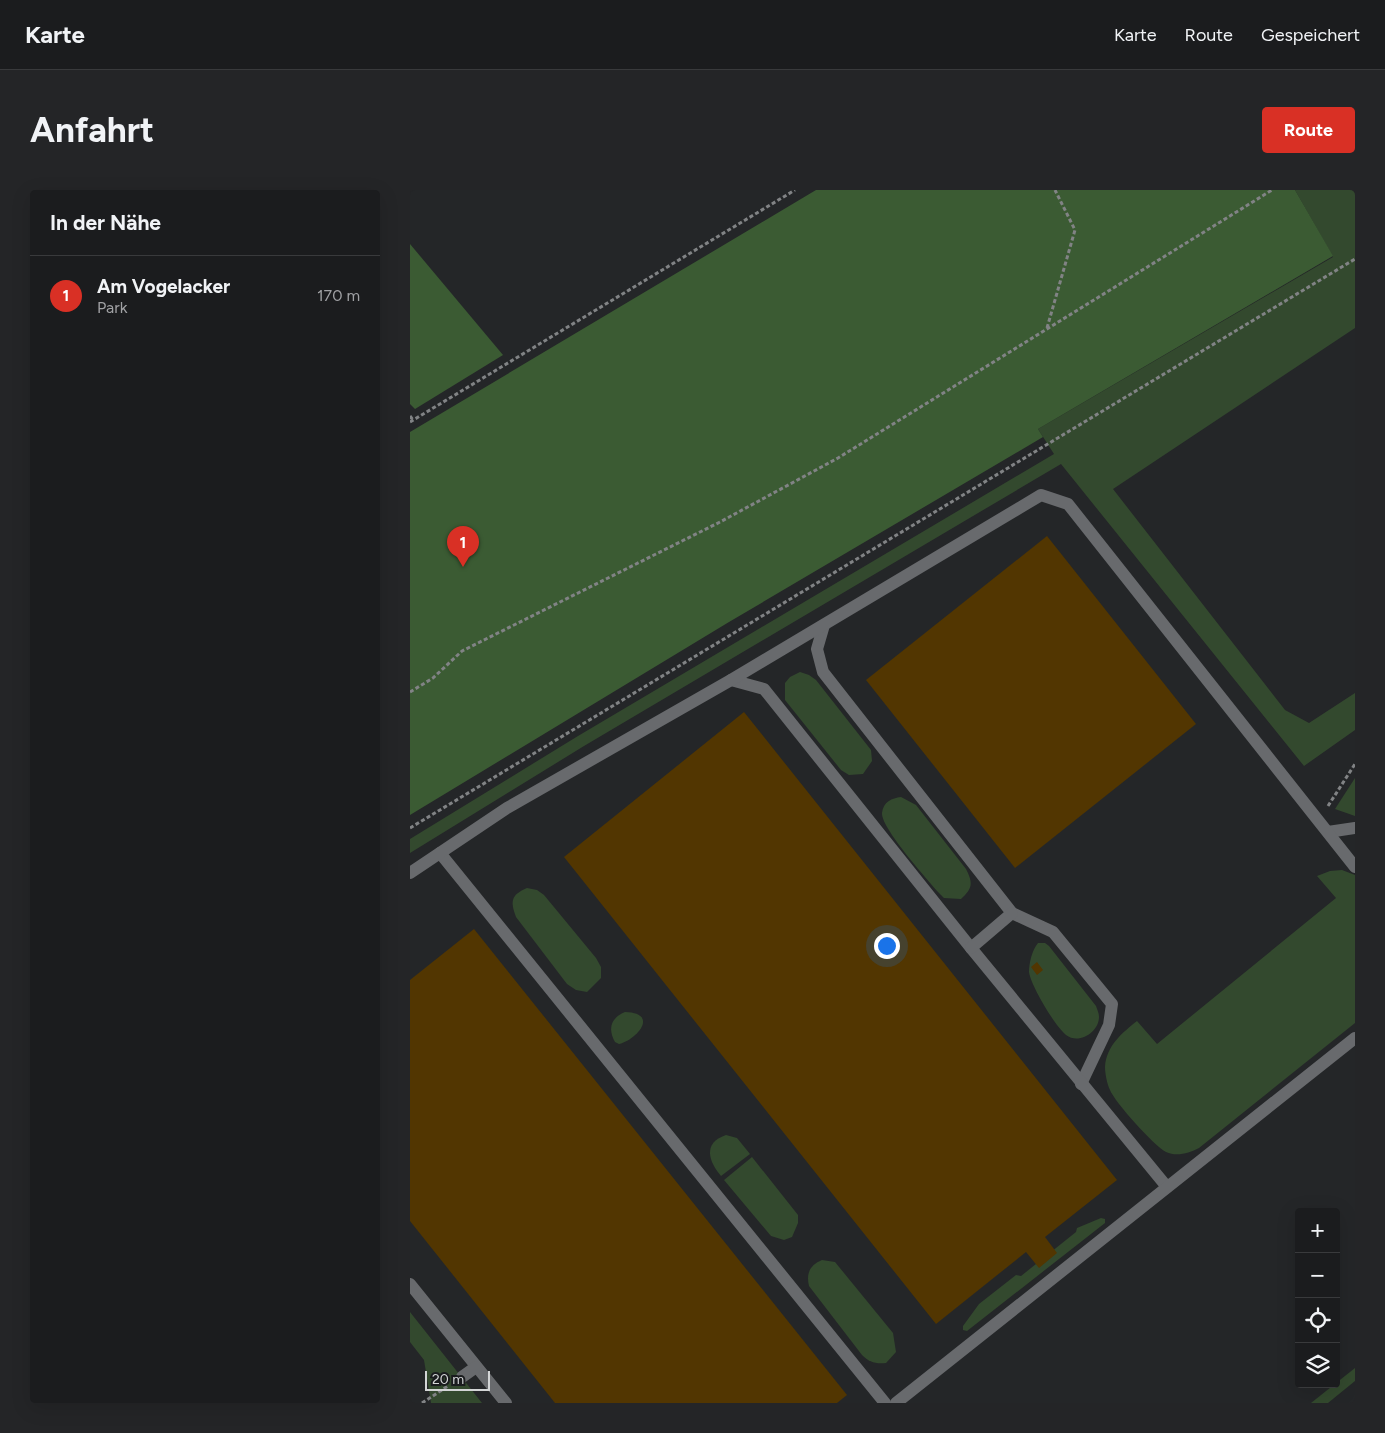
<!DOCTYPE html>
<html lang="de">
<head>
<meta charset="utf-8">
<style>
	body { margin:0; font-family:Figtree,sans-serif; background:#242527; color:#f1f3f6 }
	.controls { position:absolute; right:15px; bottom:15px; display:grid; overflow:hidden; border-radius:5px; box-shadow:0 5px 20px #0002 }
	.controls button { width:45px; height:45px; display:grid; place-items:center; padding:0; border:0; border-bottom:1px solid #393a3c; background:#1b1c1e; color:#f1f3f6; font:25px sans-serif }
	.scale { position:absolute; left:15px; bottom:12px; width:65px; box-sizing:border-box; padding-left:5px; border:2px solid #d3d5d6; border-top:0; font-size:14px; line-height:18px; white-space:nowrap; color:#d3d5d6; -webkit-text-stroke:4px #1a1c1e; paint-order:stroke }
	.you { position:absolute; left:476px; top:755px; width:18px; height:18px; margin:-12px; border:4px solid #fff; border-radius:50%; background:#1a73e8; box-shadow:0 0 0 8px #1a73e833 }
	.badge { display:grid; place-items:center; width:32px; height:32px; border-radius:50%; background:#d93025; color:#fff; font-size:16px; font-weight:700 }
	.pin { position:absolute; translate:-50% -41px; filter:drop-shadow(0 1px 2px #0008) }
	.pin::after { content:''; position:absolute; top:26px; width:18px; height:15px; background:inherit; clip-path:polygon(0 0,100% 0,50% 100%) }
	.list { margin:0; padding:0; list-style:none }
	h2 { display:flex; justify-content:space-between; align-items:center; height:65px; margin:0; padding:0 20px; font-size:21px }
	h2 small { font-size:16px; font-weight:400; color:#a0a1a4 }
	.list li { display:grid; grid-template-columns:32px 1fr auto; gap:15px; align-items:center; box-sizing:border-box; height:80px; padding:0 20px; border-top:1px solid #393a3c }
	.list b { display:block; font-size:19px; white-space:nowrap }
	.list p { margin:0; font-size:16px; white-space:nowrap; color:#a0a1a4 }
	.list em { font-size:16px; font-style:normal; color:#a0a1a4 }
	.icon { flex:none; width:28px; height:28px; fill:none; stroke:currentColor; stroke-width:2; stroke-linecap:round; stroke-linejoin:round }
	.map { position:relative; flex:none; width:945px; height:1213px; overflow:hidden; border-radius:5px }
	header { display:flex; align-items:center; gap:30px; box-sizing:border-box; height:70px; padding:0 25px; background:#1b1c1e; border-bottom:1px solid #393a3c }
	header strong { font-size:24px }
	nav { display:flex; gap:28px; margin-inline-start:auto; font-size:18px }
	.intro { display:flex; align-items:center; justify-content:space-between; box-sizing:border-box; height:120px; padding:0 30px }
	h1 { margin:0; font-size:35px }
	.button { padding:12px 22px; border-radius:5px; background:#d93025; color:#fff; font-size:18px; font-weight:700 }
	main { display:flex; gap:30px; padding:0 30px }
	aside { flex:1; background:#1b1c1e; border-radius:5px; box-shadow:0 5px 20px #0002 }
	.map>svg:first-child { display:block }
</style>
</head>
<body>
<header>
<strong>Karte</strong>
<nav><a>Karte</a><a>Route</a><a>Gespeichert</a></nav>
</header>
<div class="intro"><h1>Anfahrt</h1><a class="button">Route</a></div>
<main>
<aside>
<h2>In der Nähe<small></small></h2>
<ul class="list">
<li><span class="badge">1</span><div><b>Am Vogelacker</b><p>Park</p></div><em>170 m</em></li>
</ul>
</aside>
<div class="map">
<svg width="945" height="1213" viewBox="0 0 945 1213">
	<rect width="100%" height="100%" fill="#242628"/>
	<g fill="#33492e">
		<path d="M885,0H945V138L703,299L875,520L899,533L945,503V540L894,576L651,274L174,556L0,663V649L168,546L644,264L628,239L923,67Z"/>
		<path d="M390,482L399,485L406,490L461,560L462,571L453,584L439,585L431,580L375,510V493L380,487Z"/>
		<path d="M945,588V626L925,619Z"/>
		<path d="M491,607L506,615L556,679C563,693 563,698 551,709L534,708L529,703C517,689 471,638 472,623C473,612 482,608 491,607Z"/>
		<path d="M932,680L945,685V833L789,958C779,963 767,967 756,962C745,957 704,911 700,900C697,894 695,883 695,877C696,856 713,842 727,831L747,854L926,708L907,686L920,681Z"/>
		<path d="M117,698L127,700L134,705L186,768L191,777V788L177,802L166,800L157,794L106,727C100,711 101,705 117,698Z"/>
		<path d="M628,753H635L639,756L686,816C687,819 689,823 689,827C689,842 669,855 656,845C645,836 621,796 619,782C619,773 622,760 628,753Z"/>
		<path d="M215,822C249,823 228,849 209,854L205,852C198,840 200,828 215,822Z"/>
		<path d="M316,945L327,948L340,964L311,986C299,972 292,953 316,945Z"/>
		<path d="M342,967L388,1025V1033L382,1047L374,1050L361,1046L314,990Z"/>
		<path d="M691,1028L695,1029V1033L557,1141L553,1140V1136L569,1114L606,1085L611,1086L666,1042L667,1038Z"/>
		<path d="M412,1070L425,1072L483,1143L486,1162L476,1173C465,1174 459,1172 452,1165L399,1096C396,1083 400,1075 412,1070Z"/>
		<path d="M0,1122L72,1213H21L14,1170L0,1152Z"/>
		<path d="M945,1178V1191L918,1213H901Z"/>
	</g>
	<g fill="#3b5b33">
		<path d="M406,0H885L923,66L628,239L633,247L319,432L0,625V242Z"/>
		<path d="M0,54L93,165L5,219L0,214Z"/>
	</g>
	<g fill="#523601">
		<path d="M637,346L786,534L605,678L456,490Z"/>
		<path d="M334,522L707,990L635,1047L647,1063L629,1078L616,1062L526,1134L154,667Z"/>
		<path d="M64,739L437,1205L427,1213H145L0,1031V790Z"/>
		<path d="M627,772L633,780L627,785L621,777Z"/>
	</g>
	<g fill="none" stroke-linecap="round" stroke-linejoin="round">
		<g stroke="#818385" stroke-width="3" stroke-dasharray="4 2.5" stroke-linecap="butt">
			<path d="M637,138L665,40L645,0"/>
			<path d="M0,226L3,230"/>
			<path d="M0,232L385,0"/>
			<path d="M0,502L23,488L52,461L310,332L428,268L862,0"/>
			<path d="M918,616L945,574"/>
			<path d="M0,638L945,69"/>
			<path d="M12,1213L38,1196"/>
		</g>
		<g stroke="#686a6d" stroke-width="12">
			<path d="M414,435L407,459L413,482L602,723L643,742L702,814L699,835L671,894"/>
			<path d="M321,490L354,499L561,758L757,997"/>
			<path d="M918,642L945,638"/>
			<path d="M30,663L475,1213"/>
			<path d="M0,683L97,618L321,490L631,305L658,314L945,677"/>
			<path d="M561,758L602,723"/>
			<path d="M0,1094L96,1213"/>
			<path d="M52,1187L66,1177"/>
			<path d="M486,1213L945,848"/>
		</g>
	</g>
</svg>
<div class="controls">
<button>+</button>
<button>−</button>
<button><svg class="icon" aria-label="locate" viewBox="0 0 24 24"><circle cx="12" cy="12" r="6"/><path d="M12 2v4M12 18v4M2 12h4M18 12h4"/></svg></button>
<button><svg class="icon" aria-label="layers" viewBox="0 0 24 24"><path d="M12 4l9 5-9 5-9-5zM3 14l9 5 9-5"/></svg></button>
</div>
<div class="scale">20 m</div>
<div class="you"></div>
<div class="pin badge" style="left:53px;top:377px">1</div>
</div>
</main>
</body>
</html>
